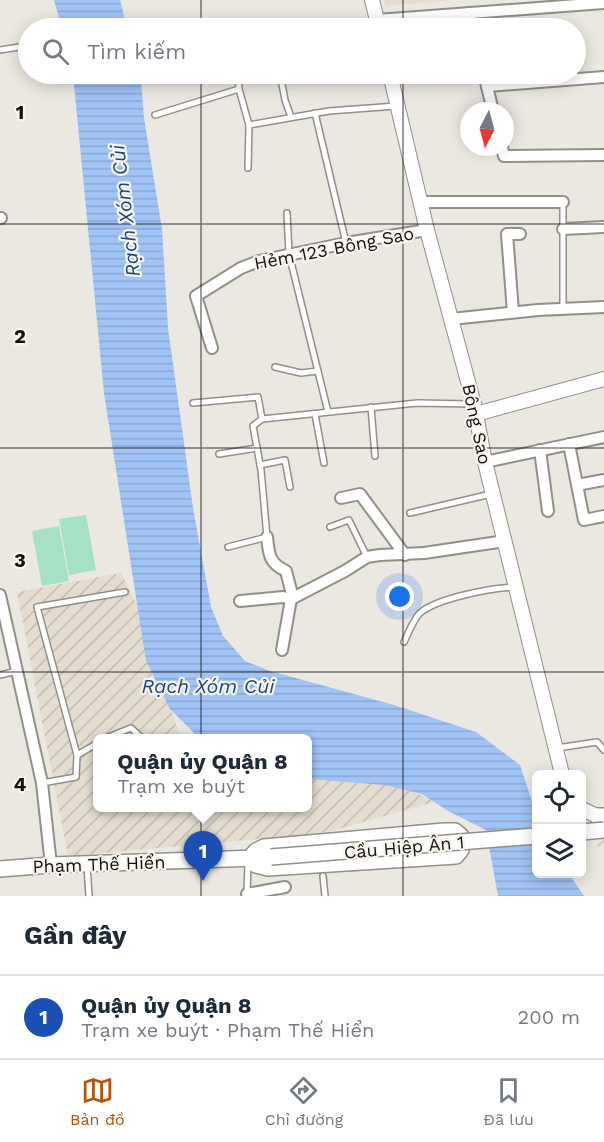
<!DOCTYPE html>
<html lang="vi">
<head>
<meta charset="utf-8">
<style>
	body { margin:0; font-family:"Work Sans",sans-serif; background:#f2f2f3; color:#1f2937 }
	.controls { position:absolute; right:18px; bottom:18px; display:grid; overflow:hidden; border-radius:9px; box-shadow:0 3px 15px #0003 }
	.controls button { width:54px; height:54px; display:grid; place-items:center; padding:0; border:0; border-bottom:2px solid #e0e1e3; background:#fff; color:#1f2937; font:30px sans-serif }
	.compass { position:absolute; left:460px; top:102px; width:54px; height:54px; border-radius:50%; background:#fff; box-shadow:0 3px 15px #0003; rotate:186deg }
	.you { position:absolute; left:400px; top:597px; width:21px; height:21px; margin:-15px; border:4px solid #fff; border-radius:50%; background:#1a73e8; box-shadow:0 0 0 9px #1a73e833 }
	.badge { display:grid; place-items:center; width:39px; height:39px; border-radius:50%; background:#b45309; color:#fff; font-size:20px; font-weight:700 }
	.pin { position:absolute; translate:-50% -50px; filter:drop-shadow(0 2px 3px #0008) }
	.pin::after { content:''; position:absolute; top:32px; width:21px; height:18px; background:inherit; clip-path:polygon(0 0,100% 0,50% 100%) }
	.popup { position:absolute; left:93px; top:734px; width:219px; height:78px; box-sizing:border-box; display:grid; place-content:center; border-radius:9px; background:#fff; filter:drop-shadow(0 2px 4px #0005); font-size:20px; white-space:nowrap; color:#747a83 }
	.popup b { font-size:22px; color:#1f2937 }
	.popup::after { content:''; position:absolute; left:50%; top:100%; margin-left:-12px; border:12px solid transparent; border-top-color:#fff }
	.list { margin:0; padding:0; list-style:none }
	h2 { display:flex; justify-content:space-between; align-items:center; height:78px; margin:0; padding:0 24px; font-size:26px }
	h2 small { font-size:20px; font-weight:400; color:#747a83 }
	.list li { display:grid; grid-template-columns:39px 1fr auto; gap:18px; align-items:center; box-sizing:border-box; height:84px; padding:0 24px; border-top:2px solid #e0e1e3 }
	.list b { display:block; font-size:22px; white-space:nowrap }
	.list p { margin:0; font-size:20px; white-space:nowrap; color:#747a83 }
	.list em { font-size:20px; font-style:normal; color:#747a83 }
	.icon { flex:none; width:33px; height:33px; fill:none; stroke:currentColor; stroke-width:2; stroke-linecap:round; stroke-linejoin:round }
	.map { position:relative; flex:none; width:604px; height:896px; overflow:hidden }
	.search { position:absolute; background:#fff; box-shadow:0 3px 15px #0003; left:18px; right:18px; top:18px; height:66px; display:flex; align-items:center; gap:15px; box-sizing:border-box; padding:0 21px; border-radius:33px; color:#747a83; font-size:22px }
	.sheet { height:162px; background:#fff }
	nav { display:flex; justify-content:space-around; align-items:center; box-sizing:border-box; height:84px; border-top:2px solid #e0e1e3; background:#fff; font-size:16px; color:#747a83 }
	nav a { display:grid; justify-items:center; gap:3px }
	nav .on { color:#b45309 }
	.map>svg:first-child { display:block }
</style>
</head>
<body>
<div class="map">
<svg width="604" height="896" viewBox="0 0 604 896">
	<defs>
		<pattern id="industrial-furrows" width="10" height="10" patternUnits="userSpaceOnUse" patternTransform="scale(1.5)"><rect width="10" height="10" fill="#e3dccf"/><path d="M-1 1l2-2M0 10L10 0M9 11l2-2" fill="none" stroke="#c2bcb1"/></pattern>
		<pattern id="water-rules" width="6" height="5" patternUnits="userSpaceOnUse" patternTransform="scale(1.5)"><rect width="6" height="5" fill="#a0c4f5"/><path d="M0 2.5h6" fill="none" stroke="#89a7d1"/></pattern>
	</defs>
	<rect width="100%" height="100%" fill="#ebe8e1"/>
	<path fill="#e3dccf" d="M384,0H453L385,6Z"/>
	<path fill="url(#industrial-furrows)" d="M121,573L139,609L178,731L186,738H98V808H308V777L388,778L434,802L335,830L314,834L68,856L17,592Z"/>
	<g fill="#a6e1c4">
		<path d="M86,515L96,570L69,575L59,519Z"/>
		<path d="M59,526L69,581L42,586L32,531Z"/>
	</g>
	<g fill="url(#water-rules)">
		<path d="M54,0H120L127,28H62Z"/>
		<path d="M73,74H139L141,79L144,118L162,229L168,328L193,508L211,607L223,636L245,661L270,671L394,705L476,732L520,765L531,798L536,822V874H569L584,896H498L486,830L448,811L422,794L385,785L308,779V738H199L170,709L146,661L104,393Z"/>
	</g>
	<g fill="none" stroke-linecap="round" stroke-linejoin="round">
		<path stroke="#cbc8c2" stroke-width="15" stroke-dasharray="15 8" stroke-linecap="butt" d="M597,819L599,836L604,842"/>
		<defs>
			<g id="service">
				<path d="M272,24L273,28"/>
				<path d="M0,50L19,47"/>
				<path d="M238,74L239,89L249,125L329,111L396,106"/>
				<path d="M280,74L285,100L291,117"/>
				<path d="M315,113L346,243"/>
				<path d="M155,115L239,89"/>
				<path d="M248,168L249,125"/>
				<path d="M563,202V309"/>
				<path d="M287,213L289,254L328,412"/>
				<path d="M275,367L301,373L318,371"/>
				<path d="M193,403L258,397L262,419L417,403L472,404"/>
				<path d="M371,407L375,456"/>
				<path d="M315,414L324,463"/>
				<path d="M219,454L257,448"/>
				<path d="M260,465L285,460L290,487"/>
				<path d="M410,513L491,494"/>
				<path d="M330,527L349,520L367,557"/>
				<path d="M228,547L267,537L261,470L253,426L262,419"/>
				<path d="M404,642C408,634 413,620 420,613C437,598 492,588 514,587"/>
				<path d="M0,675L17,671"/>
				<path d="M106,738L131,728L142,738"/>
				<path d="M557,748L597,742L604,750"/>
				<path d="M77,755L98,743"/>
				<path d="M42,783L76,777L77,755L37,607L125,592"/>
				<path d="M87,865L89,896"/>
				<path d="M323,876L325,896"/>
				<path d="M247,894L248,862"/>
			</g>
			<g id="minor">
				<path d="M469,13L473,28"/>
				<path d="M377,20L604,3"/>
				<path d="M484,74L493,111"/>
				<path d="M487,86L604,77"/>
				<path d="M502,147L504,156L604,155"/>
				<path d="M420,202H563"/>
				<path d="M0,218H1"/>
				<path d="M563,229L604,227"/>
				<path d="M513,312L507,234H520"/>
				<path d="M451,319L538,310L604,307"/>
				<path d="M212,348L196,296L241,268L259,261L346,243L427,230"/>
				<path d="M569,444L584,520L604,516"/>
				<path d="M540,450L548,511"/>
				<path d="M485,462L604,437"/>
				<path d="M577,485L604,480"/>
				<path d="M341,498L360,494L405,555"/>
				<path d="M267,537C269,555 269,563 286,571L293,598"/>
				<path d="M0,595L42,783L51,865"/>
				<path d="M240,601L283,597L291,599L345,571L367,557L380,555L424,553L505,541"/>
				<path d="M282,650L291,599"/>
				<path d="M247,894L285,887"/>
			</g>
			<g id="tertiary">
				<path d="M372,0L379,28"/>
				<path d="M390,74L427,230L474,404L485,462L562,774"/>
				<path d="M476,414L604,379"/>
				<path d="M582,809L597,816"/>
			</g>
			<g id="secondary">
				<path d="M597,816H604"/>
				<path d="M444,831H455L461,836V850L456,856L268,868L256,865L249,859L256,851L264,847Z"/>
				<path d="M0,869L51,865L259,858"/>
			</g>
		</defs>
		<use href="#service" stroke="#928f89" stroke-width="8"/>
		<use href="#minor" stroke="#928f89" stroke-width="14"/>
		<use href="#tertiary" stroke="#928f89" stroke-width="16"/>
		<use href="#secondary" stroke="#928f89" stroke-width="18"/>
		<use href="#service" stroke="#fff" stroke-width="5"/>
		<use href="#minor" stroke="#fff" stroke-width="10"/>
		<use href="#tertiary" stroke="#fff" stroke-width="14"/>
		<use href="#secondary" stroke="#fff" stroke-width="15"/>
		<defs>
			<g id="secondary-bridge">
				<path d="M582,832L604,830"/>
				<path d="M271,857L536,836"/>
			</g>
		</defs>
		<use href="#secondary-bridge" stroke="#928f89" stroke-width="18" stroke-linecap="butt"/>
		<use href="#secondary-bridge" stroke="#fff" stroke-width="15"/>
	</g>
	<path fill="none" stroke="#131210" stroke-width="1.5" stroke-opacity="0.55" d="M201,0V28M403,0V28M201,74V896M403,74V896M0,224H604M0,448H604M0,672H604"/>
	<g text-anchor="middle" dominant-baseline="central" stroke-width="4.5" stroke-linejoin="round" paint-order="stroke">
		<g font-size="18" fill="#131210" stroke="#f8f5ee">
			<text transform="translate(334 248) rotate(-11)">Hẻm 123 Bông Sao</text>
			<text transform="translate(477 424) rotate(78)">Bông Sao</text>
			<text transform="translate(404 847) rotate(-5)">Cầu Hiệp Ân 1</text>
			<text transform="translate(99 864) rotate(-2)">Phạm Thế Hiển</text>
		</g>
		<g font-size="20" font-style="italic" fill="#194580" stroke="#f8f5ee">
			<text transform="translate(125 211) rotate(-97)">Rạch Xóm Củi</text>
			<text x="208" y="686">Rạch Xóm Củi</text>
		</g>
	</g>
	<g font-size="20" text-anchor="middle" font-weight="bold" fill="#131210" stroke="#f8f5ee" stroke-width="4.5" stroke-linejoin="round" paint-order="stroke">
		<text x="20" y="119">1</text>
		<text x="20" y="343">2</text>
		<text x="20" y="567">3</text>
		<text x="20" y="791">4</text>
	</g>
</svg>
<div class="controls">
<button><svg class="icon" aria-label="locate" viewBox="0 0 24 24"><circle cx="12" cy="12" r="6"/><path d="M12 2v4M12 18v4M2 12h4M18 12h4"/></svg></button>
<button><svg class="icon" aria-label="layers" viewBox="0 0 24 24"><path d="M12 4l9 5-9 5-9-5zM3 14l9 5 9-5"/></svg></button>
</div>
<svg class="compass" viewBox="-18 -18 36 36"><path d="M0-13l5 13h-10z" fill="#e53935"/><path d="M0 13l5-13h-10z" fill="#747a83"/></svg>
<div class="you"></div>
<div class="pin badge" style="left:203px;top:881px;background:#1a4fb4">1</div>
<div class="popup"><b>Quận ủy Quận 8</b>Trạm xe buýt</div>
<div class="search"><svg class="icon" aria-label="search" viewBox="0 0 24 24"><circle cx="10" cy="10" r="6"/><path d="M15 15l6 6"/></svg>Tìm kiếm</div>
</div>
<section class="sheet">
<h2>Gần đây<small></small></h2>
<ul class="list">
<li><span class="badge" style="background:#1a4fb4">1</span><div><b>Quận ủy Quận 8</b><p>Trạm xe buýt · Phạm Thế Hiển</p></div><em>200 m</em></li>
</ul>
</section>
<nav>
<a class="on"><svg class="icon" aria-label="map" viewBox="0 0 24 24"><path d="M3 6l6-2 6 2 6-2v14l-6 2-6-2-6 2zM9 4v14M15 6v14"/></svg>Bản đồ</a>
<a><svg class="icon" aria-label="directions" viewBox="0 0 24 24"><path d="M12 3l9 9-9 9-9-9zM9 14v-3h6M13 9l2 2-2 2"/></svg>Chỉ đường</a>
<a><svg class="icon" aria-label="saved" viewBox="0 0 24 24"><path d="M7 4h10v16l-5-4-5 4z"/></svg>Đã lưu</a>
</nav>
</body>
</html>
